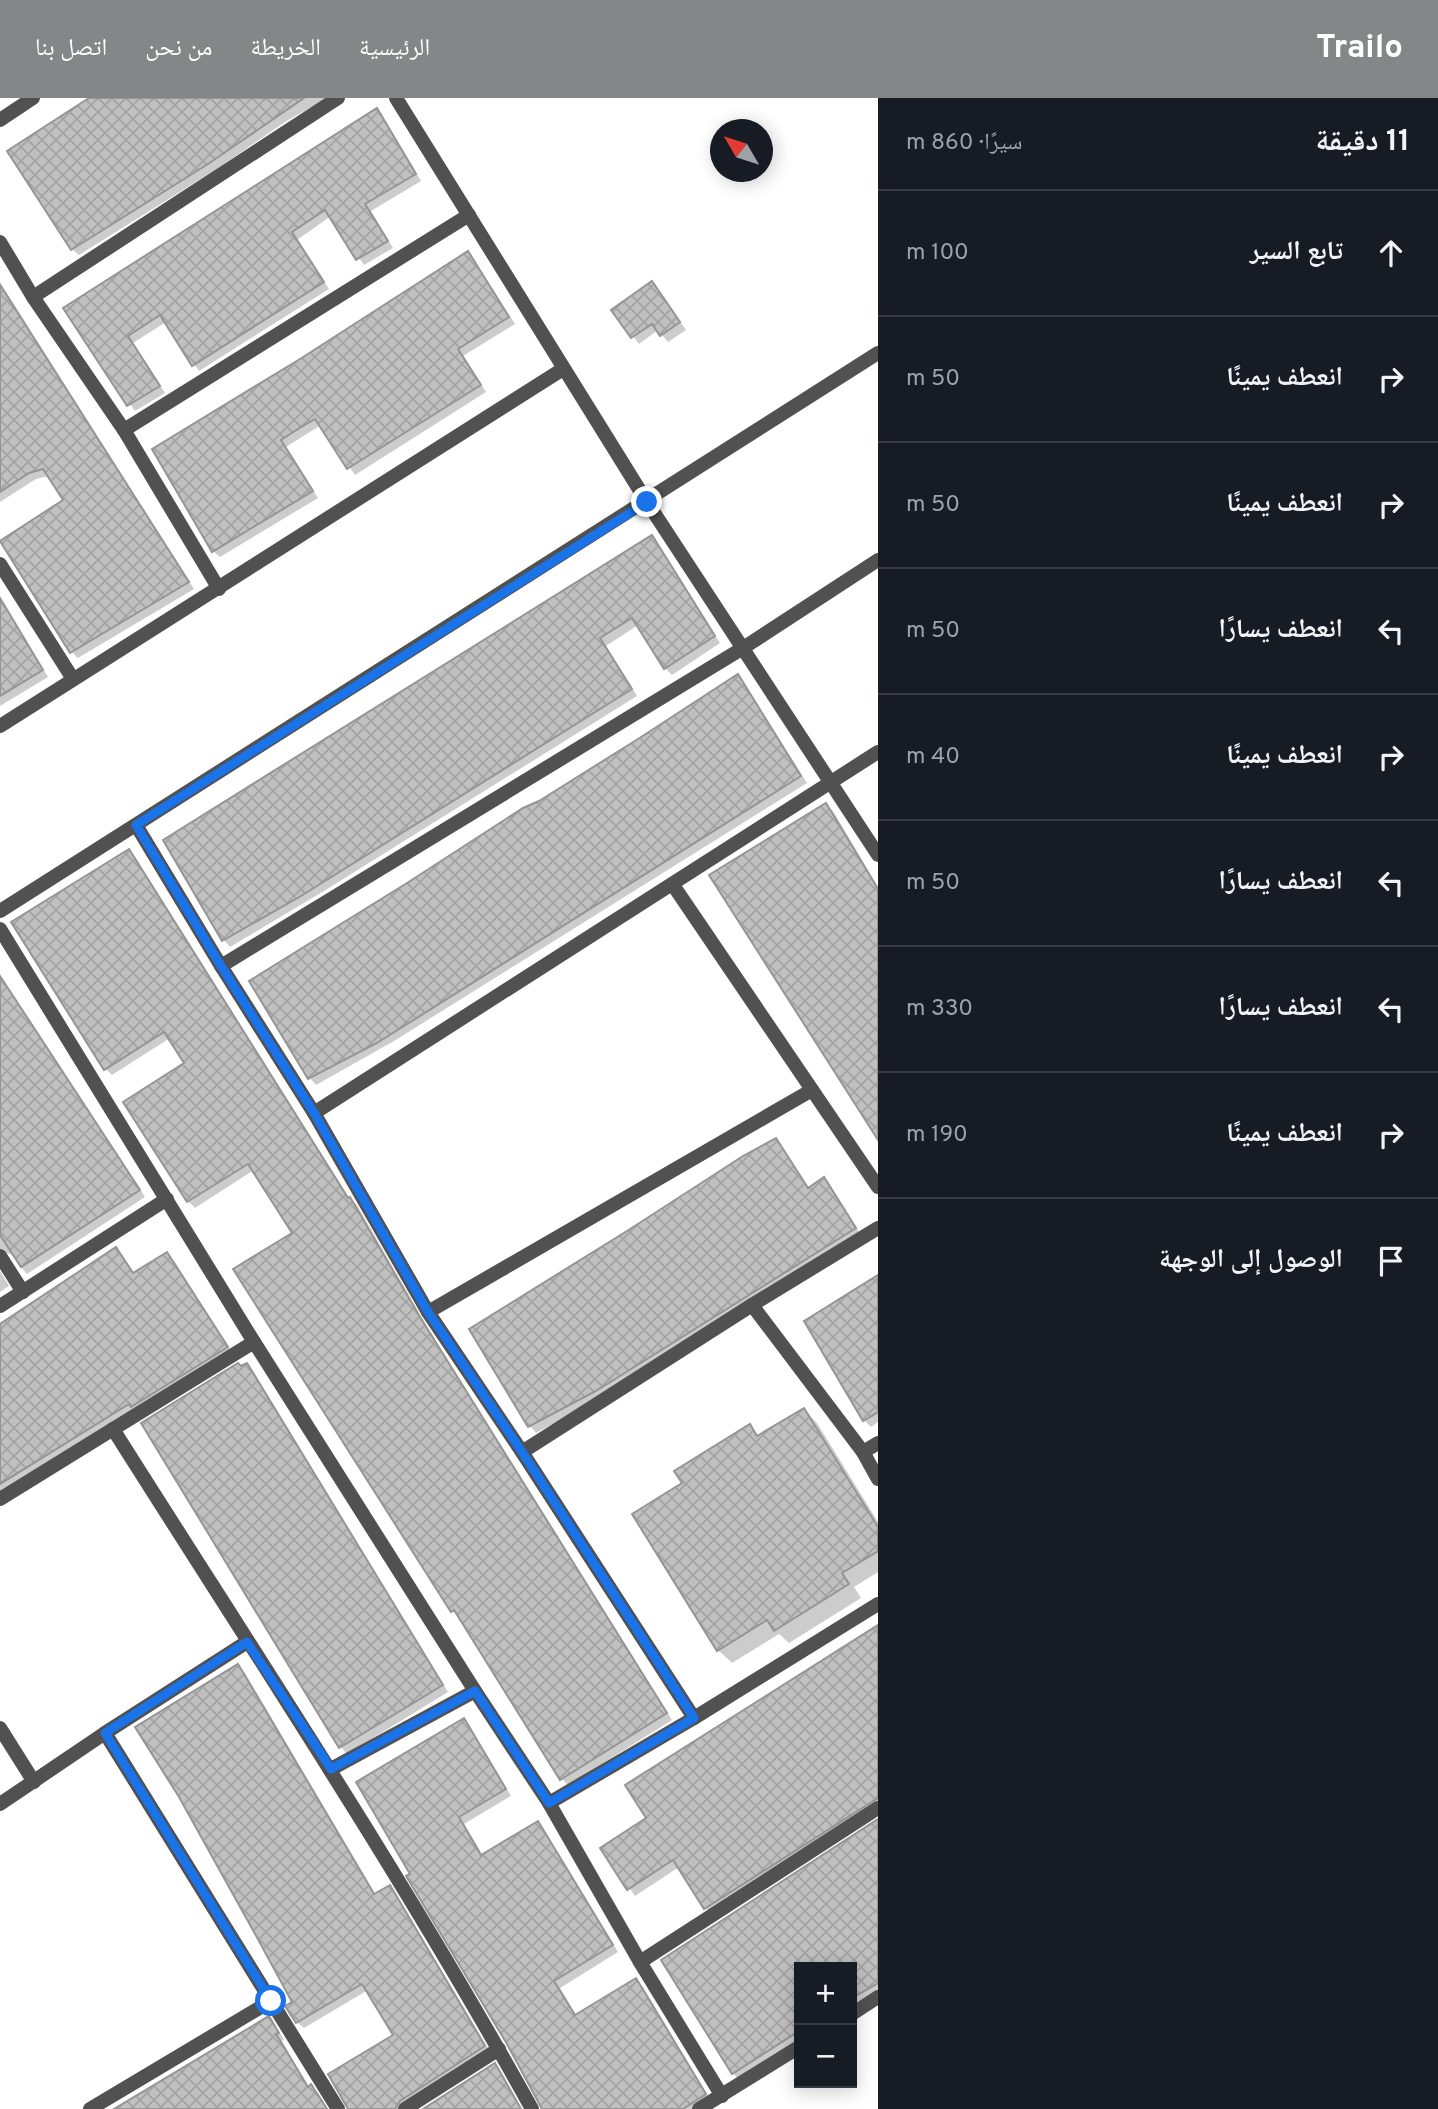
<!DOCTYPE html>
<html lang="ar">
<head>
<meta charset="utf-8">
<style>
	body { margin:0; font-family:Overpass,"Noto Naskh Arabic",sans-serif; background:#242831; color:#f1f3f6; direction:rtl }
	.controls { position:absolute; right:21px; bottom:21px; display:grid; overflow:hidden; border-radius:0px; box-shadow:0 4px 18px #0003 }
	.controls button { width:63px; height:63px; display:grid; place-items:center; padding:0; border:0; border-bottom:2px solid #363941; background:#171b24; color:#f1f3f6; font:35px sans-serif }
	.compass { position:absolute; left:710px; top:21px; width:63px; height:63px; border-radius:50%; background:#171b24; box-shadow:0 4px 18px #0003; rotate:309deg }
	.stop { position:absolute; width:21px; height:21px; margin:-16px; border:5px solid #1a73e8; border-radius:50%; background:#fff }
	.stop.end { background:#1a73e8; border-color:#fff; box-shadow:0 2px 7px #0008 }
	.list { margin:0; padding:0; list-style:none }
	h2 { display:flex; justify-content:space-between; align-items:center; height:91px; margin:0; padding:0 28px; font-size:30px }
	h2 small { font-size:23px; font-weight:400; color:#9ea1a6 }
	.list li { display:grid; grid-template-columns:46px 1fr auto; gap:21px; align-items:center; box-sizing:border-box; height:126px; padding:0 28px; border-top:2px solid #363941 }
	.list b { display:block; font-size:26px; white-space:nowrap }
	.list em { font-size:23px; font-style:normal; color:#9ea1a6 }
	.icon { flex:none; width:38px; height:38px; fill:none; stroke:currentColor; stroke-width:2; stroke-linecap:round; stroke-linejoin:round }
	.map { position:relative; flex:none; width:878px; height:2011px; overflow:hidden; direction:ltr }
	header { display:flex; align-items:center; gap:42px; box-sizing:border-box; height:98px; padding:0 35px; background:#858687; color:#fff }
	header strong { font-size:33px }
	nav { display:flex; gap:38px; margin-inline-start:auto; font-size:24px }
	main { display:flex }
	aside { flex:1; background:#171b24 }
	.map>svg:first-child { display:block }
</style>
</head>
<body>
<header>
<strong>Trailo</strong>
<nav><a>الرئيسية</a><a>الخريطة</a><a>من نحن</a><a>اتصل بنا</a></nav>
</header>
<main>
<aside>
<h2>11 دقيقة<small>سيرًا · 860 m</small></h2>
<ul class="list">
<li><svg class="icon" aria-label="ahead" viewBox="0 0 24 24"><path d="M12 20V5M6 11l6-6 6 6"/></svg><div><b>تابع السير</b></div><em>100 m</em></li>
<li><svg class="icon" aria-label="right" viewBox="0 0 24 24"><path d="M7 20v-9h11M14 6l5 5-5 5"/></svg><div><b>انعطف يمينًا</b></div><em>50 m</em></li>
<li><svg class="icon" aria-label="right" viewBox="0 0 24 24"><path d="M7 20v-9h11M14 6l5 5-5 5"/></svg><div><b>انعطف يمينًا</b></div><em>50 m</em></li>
<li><svg class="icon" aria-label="left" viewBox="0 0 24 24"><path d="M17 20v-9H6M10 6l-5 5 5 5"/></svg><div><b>انعطف يسارًا</b></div><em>50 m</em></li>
<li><svg class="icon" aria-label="right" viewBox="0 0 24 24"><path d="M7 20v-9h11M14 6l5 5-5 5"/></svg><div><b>انعطف يمينًا</b></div><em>40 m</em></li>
<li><svg class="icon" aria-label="left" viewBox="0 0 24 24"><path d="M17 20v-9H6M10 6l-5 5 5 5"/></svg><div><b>انعطف يسارًا</b></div><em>50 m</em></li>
<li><svg class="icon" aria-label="left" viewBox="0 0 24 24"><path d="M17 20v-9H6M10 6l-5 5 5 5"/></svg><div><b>انعطف يسارًا</b></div><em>330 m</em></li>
<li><svg class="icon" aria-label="right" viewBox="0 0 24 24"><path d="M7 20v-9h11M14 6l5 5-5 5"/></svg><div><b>انعطف يمينًا</b></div><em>190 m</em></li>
<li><svg class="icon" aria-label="arrive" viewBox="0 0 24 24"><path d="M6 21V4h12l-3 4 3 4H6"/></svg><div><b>الوصول إلى الوجهة</b></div></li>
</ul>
</aside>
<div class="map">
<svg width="878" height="2011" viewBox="0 0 878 2011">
	<defs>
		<pattern id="building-cross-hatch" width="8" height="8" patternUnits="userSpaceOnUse" patternTransform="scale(1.75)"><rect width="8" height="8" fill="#c0c0c0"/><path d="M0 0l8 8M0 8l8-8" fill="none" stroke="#a3a3a3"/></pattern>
	</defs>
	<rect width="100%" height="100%" fill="#fff"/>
	<g fill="#0003">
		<path d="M94,0H328L288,22L215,72L79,157L72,151Z"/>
		<path d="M376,12L383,19L421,83L371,113L393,150L364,167L331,118L297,142L329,191L199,273L166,224L133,245L165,295L135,313L66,211Z"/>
		<path d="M468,156L474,162L515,226L463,258L486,294L355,377L321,327L305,337L286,349L318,400L220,459L213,453L301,263Z"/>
		<path d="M0,184L194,491L78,560L72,554L65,402L49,378L36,381L0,404Z"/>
		<path d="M652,185L686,232L668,244L658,232L639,246L614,212Z"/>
		<path d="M651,439L658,446L720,545L672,577L665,570L638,527L606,548L637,598L324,793L230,849L224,842L165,743Z"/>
		<path d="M0,499L48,579L0,608Z"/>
		<path d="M738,579L744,585L807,685L394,943L316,987L310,980Z"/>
		<path d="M826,707L833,713L878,789V1040Z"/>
		<path d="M128,753L135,759L350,1101L357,1107L426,1227L672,1622L568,1687L562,1681L460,1519L452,1513L235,1171L295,1136L254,1072L195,1110L188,1103L126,1005L186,966L170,940L112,977L106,971L13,825Z"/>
		<path d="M3,885L9,891L145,1099L27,1176L11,1156L2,1155L0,1159V886Z"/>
		<path d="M776,1042L809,1091L824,1081L830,1088L861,1137L608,1296L536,1335L530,1328L472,1231Z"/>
		<path d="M115,1151L135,1177L167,1156L174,1163L233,1256L0,1395V1226Z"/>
		<path d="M0,1173L9,1188L0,1194Z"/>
		<path d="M878,1179V1324L871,1329L864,1322Z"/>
		<path d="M246,1267L253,1273L448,1594L347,1656L341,1649L143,1326Z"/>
		<path d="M804,1312L817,1325L878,1424V1474L854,1489L861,1500L789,1545L779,1536L732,1565L718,1552L684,1385L749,1328L760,1339Z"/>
		<path d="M878,1529V1709L711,1817L679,1769L635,1798L603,1751L648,1721Z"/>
		<path d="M238,1568L245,1575L376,1797L390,1789L396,1796L491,1955L405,2011H349L395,1938L368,1892L304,1930L297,1924Z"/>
		<path d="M464,1622L470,1629L511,1698L464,1726L483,1758L538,1726L544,1732L618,1854L560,1890L577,1919L636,1882L643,1889L711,2003L697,2011H542V2006L412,1776Z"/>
		<path d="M878,1724V1896L852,1912V1869H799V1945L739,1982L733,1975Z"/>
		<path d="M269,1920L284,1941L282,1943L309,1990L311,1989L318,1995L328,2011H117Z"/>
		<path d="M495,1967L501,1974L522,2011H426Z"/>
	</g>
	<g fill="url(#building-cross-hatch)" stroke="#959595" stroke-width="2">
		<path d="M89,0H304L208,66L71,152L7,53Z"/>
		<path d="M377,10L416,76L365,106L388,143L356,162L325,112L292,134L324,184L192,268L160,217L128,238L160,288L127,308L63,210Z"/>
		<path d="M468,153L509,219L458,251L481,287L347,371L315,321L298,331L281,342L313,393L212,454L152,351L300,261Z"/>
		<path d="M652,183L680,224L660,238L652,226L631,240L611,212Z"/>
		<path d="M0,187L189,484L70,555L0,443L63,402L43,371L29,375L0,394Z"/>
		<path d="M652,437L715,538L664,571L632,520L600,540L632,591L301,798L222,843L163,742Z"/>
		<path d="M0,500L43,572L0,598Z"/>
		<path d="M738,576L801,678L377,945L308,981L249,883L407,785L523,710L539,703L638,641Z"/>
		<path d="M826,705L878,791V1042L709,777Z"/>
		<path d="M129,751L348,1100L350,1099L420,1219L667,1615L560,1682L454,1512L451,1514L233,1171L292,1135L248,1066L187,1104L123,1004L184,965L164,934L104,972L11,824Z"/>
		<path d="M0,878L140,1092L21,1169L0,1137Z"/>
		<path d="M776,1040L808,1090L824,1079L856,1130L596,1293L528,1329L469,1231L627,1133L743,1058Z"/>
		<path d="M116,1149L133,1175L167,1154L228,1249L131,1309L129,1306L0,1386V1226Z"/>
		<path d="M878,1177V1314L863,1323L804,1223Z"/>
		<path d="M238,1265L241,1268L247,1265L443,1587L339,1650L141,1325Z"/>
		<path d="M804,1310L878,1429V1453L842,1475L849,1486L774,1533L767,1522L717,1553L632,1416L682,1385L674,1373L750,1326L757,1338Z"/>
		<path d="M878,1527V1700L704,1811L673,1762L627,1792L600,1750L646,1720L625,1687Z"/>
		<path d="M238,1566L374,1796L390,1787L485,1948L400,2003L395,2011H348L328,1976L393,1937L362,1886L296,1925L285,1908L292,1904L254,1834L179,1699L135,1629Z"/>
		<path d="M464,1620L506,1691L459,1719L481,1757L538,1723L613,1847L554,1883L575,1917L636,1880L706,1996L683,2011H542L507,1946L406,1778L410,1776L356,1684Z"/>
		<path d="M878,1721V1885L852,1900V1869H799V1933L732,1976L661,1862Z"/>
		<path d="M269,1918L279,1935L276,1936L308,1989L311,1986L327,2011H114Z"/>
		<path d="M495,1965L521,2011H423Z"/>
	</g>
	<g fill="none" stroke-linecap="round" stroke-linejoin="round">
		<g stroke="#515151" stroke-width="14">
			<path d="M396,0L647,404L878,757"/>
			<path d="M0,22L33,0"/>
			<path d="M0,144L33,199L124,332L219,491"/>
			<path d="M33,199L338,0"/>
			<path d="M124,332L469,117"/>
			<path d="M0,466L73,581"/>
			<path d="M0,628L563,271"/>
			<path d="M136,727L221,868L314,1015L428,1214L522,1354L694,1620"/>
			<path d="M673,787L878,1089"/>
			<path d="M0,813L878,255"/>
			<path d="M0,831L254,1244L475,1593L549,1705L640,1864L722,1998"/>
			<path d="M221,868L743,550L878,462"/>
			<path d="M314,1015L878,654"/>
			<path d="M0,1158L23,1194"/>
			<path d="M752,1207L863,1354L878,1381"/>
			<path d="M0,1208L167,1101"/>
			<path d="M428,1214L812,992"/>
			<path d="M113,1331C255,1556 403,1778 532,2011"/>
			<path d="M522,1354L752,1207L878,1130"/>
			<path d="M863,1354L878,1345"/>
			<path d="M0,1401L254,1244"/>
			<path d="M0,1630L34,1684"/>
			<path d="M105,1635L338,2011"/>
			<path d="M331,1671L475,1593"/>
			<path d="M549,1705L694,1620L878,1506"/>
			<path d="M0,1706L105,1635L247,1544"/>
			<path d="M640,1864L878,1710"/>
			<path d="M852,1916L878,1899"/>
			<path d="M90,2011L271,1903"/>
			<path d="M405,2011L499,1951"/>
			<path d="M699,2011L799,1949"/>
		</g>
	</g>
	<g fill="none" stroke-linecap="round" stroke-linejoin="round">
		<path stroke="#1a73e8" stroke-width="9" d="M271,1903L105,1635L247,1544L331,1671L475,1593L549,1705L694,1620L522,1354L428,1214L314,1015L221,868L136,727L647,404"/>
	</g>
</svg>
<div class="controls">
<button>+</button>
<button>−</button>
</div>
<svg class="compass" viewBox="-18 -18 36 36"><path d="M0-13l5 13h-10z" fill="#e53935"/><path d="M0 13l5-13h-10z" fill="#9ea1a6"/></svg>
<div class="stop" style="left:271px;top:1903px"></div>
<div class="stop end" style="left:647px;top:404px"></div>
</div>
</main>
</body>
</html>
